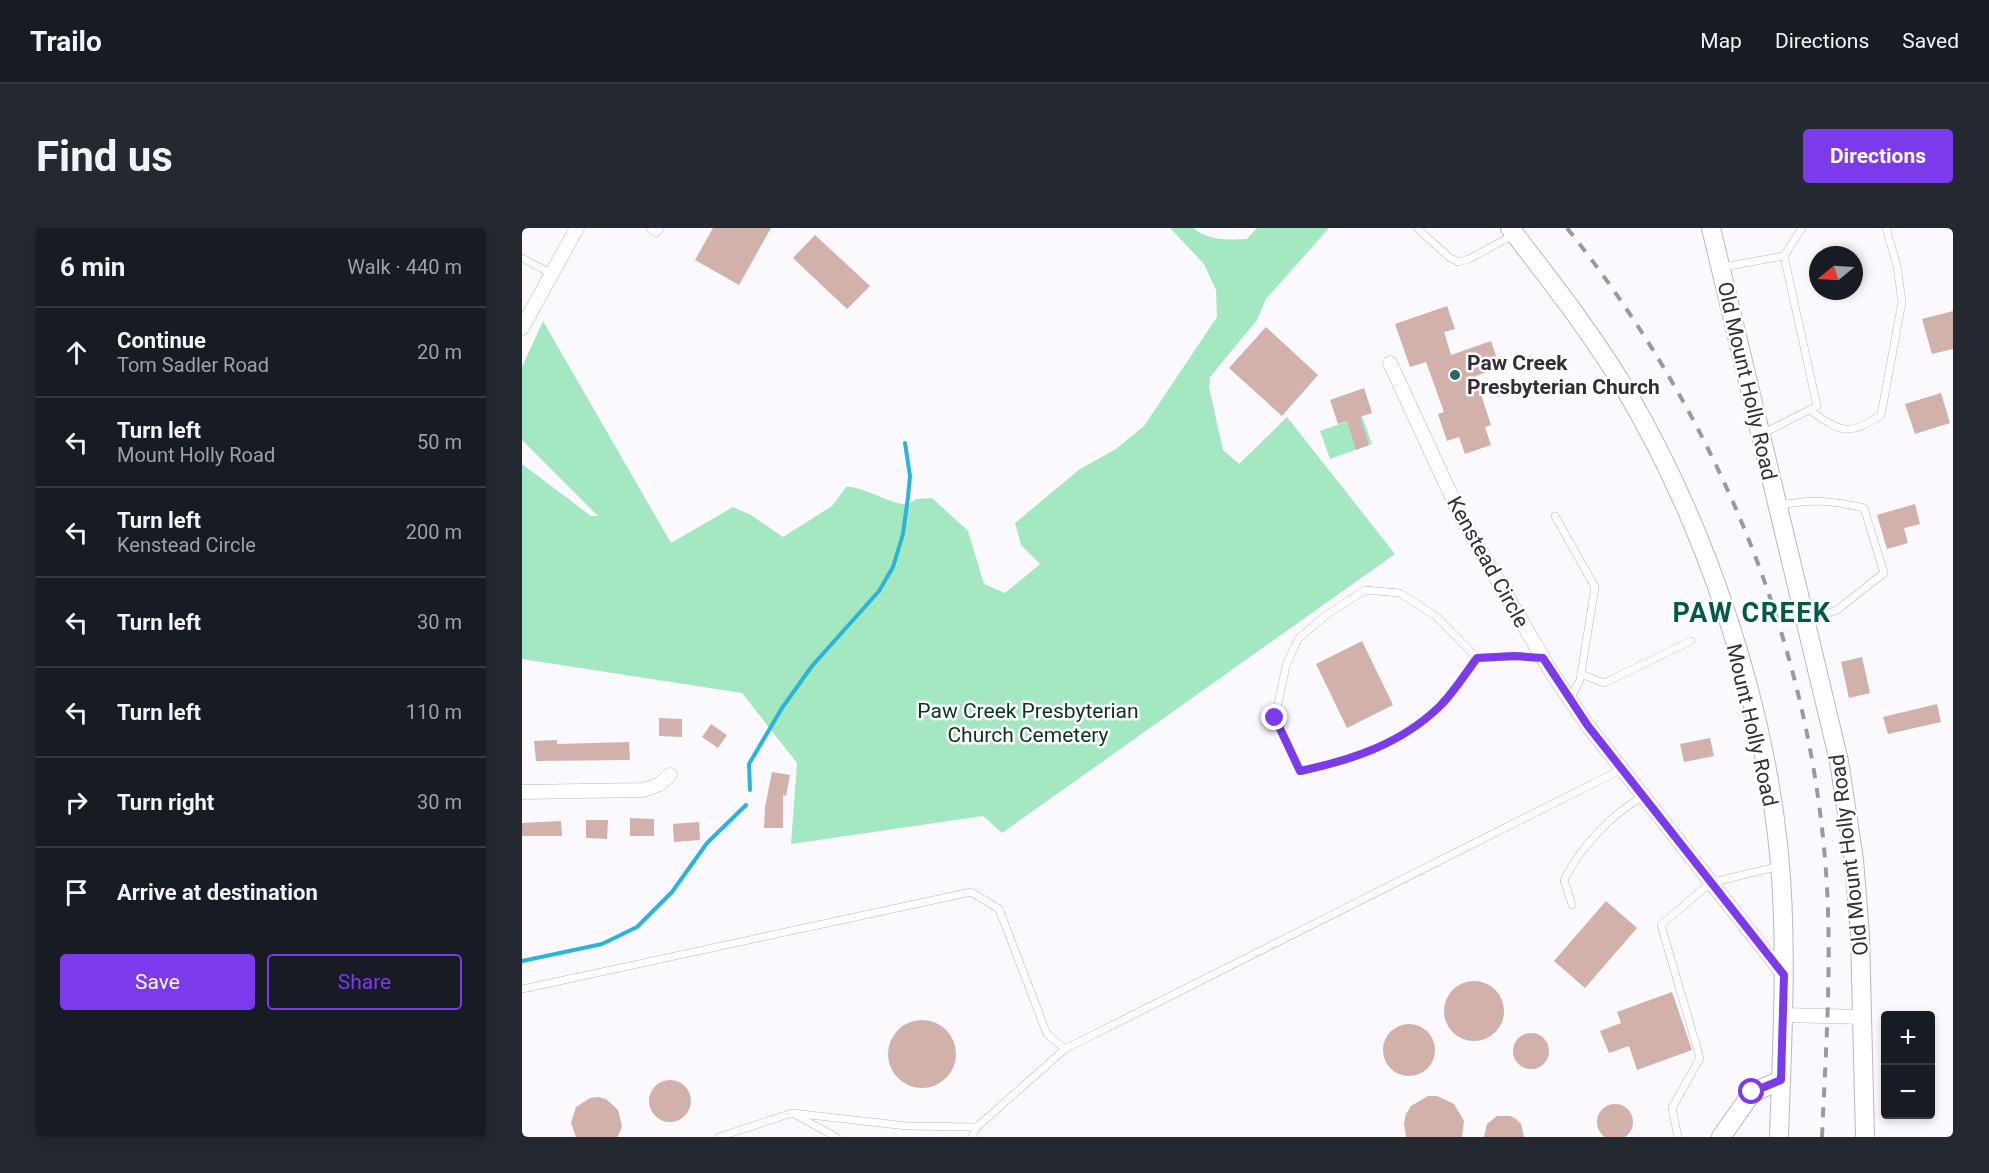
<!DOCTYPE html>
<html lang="en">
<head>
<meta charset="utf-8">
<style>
	body { margin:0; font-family:Roboto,sans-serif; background:#242831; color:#f1f3f6 }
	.controls { position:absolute; right:18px; bottom:18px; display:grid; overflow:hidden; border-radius:6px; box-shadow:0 3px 9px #0003 }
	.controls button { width:54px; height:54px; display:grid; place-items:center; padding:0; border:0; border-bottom:2px solid #363941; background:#171b24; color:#f1f3f6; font:30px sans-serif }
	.compass { position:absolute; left:1287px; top:18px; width:54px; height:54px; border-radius:50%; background:#171b24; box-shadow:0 3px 9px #0003; rotate:252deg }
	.stop { position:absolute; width:18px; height:18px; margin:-14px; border:4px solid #7c3aed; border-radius:50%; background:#fff }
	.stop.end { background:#7c3aed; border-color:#fff; box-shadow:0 2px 6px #0008 }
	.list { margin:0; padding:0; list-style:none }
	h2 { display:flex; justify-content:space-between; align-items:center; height:78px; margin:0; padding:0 24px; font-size:26px }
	h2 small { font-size:20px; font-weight:400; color:#9ea1a6 }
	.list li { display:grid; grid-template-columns:39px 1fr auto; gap:18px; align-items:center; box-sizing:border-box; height:90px; padding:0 24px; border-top:2px solid #363941 }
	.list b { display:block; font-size:22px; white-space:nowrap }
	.list p { margin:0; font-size:20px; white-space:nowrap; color:#9ea1a6 }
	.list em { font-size:20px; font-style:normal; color:#9ea1a6 }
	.actions { display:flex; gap:12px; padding:18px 24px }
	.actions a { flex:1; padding:14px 0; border:2px solid #7c3aed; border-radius:6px; text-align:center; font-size:21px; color:#7c3aed }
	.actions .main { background:#7c3aed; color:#fff }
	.icon { flex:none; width:33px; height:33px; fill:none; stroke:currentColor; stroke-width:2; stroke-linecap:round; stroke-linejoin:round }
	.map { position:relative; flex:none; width:1431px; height:909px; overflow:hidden; border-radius:6px }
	header { display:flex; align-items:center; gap:36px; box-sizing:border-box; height:84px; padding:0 30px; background:#171b24; border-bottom:2px solid #363941 }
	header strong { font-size:28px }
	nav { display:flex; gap:33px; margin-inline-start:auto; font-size:21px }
	.intro { display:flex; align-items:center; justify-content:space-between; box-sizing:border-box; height:144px; padding:0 36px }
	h1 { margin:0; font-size:42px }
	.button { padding:15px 27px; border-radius:6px; background:#7c3aed; color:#fff; font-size:21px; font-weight:700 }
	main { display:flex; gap:36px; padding:0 36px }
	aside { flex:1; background:#171b24; border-radius:6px; box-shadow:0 3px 9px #0003 }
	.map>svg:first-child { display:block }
</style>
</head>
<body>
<header>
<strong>Trailo</strong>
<nav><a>Map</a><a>Directions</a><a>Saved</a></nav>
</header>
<div class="intro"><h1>Find us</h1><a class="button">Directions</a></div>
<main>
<aside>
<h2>6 min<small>Walk · 440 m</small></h2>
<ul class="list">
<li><svg class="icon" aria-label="ahead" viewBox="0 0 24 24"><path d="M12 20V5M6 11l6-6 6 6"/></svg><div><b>Continue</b><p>Tom Sadler Road</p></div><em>20 m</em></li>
<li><svg class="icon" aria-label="left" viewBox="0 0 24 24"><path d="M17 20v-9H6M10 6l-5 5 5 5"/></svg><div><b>Turn left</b><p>Mount Holly Road</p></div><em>50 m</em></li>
<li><svg class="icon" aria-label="left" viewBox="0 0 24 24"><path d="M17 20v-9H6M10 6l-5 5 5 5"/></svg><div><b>Turn left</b><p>Kenstead Circle</p></div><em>200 m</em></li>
<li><svg class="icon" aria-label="left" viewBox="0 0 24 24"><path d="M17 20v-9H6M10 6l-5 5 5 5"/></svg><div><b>Turn left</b></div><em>30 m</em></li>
<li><svg class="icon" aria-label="left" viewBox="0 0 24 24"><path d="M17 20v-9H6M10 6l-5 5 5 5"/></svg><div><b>Turn left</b></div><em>110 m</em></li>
<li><svg class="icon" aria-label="right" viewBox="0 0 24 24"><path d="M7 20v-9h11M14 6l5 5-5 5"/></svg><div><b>Turn right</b></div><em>30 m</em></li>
<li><svg class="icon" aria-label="arrive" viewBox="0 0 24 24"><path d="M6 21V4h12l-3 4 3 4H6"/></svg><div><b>Arrive at destination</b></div></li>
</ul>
<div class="actions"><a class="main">Save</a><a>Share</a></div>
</aside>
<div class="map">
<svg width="1431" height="909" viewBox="0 0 1431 909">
	<rect width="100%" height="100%" fill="#fbf8fe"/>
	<g fill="#a4e8c1">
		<path d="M648,0H672C684,13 709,12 725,11L735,0H807L744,71L735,92L688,149L687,159L701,222L717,236L765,189L873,326L480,605L461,588L269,616L275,535L220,465L0,431V236L69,288H76L0,212V139L21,93L149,315L211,279L229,287L261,309L310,278L324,259C338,257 365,275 385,277L394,271L410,270L446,303L462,356L483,365L518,336L499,317L493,295L558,241L594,221L622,198L695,89L694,62L682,36Z"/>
		<path d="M840,188L850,216L808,231L798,203Z"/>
	</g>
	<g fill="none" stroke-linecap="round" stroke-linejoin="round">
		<g stroke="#28b5d7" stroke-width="4">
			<path d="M228,562L227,536L260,480L290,438L357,363L371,339L381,306L386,269L388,248L383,215"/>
			<path d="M0,733L80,716L115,699L150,664L185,615L224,577"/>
		</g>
	</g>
	<g fill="#d1b1a9">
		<path d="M191,0H249L217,57L173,32Z"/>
		<path d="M293,7L348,58L325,81L271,30Z"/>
		<path d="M925,78L933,101L922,104L929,127L969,113L978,140L953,148L969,197L963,199L969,217L943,226L937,209L925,213L916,186L922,184L904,134L888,139L873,96Z"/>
		<path d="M1431,83V121L1410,126L1400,91Z"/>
		<path d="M744,99L796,147L760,188L707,140Z"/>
		<path d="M842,160L850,185L838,189L847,217L834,222L825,193L816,196L808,172Z"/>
		<path d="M1419,165L1428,195L1393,206L1383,176Z"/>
		<path d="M1393,276L1398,296L1382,300L1386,315L1365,321L1355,287Z"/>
		<path d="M840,413L871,477L825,500L794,436Z"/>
		<path d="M1340,429L1348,465L1327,470L1319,434Z"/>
		<path d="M1415,476L1419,494L1366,506L1361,489Z"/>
		<path d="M137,490L160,491V509L137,508Z"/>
		<path d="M189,496L205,507L196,520L180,509Z"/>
		<path d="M1188,510L1192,528L1162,534L1158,516Z"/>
		<path d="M35,512V516L107,514L108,532L14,533L12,513Z"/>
		<path d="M250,544L268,547L264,568L261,567V600H242L243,579Z"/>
		<path d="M108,590L132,591V608H108Z"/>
		<path d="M64,592H86L85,611L64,610Z"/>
		<path d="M39,593L40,608H0V595Z"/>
		<path d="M177,594L178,612L152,614L151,596Z"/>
		<path d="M1084,673L1115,700L1063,760L1032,733Z"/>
		<circle cx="952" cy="783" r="30"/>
		<path d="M1150,764L1170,822L1115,842L1107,818L1087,825L1078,803L1099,795L1095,784Z"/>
		<circle cx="400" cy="826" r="34"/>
		<circle cx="887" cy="822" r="26"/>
		<circle cx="1009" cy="823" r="18"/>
		<circle cx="148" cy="873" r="21"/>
		<path d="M906,868H915L932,876L942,893L940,909H884L882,895L884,886L889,878Z"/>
		<path d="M76,869L84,871L96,882L100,898L97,906L95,909H54L49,895L54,879L68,870Z"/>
		<circle cx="1093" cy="894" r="18"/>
		<path d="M975,888H988L994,891L999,896L1002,909H962L965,896Z"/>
	</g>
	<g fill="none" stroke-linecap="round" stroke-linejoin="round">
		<defs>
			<g id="service">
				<path d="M128,0L134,5L138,0"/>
				<path d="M895,0L927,29L936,34L947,31L993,6"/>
				<path d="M0,30L30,46"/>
				<path d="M1201,39L1262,28"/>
				<path d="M1289,183C1320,205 1326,208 1359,187L1380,74L1375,38L1364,0"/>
				<path d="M1240,206L1295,178L1262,28L1280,0"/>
				<path d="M1256,278C1288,270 1311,273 1342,280L1362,345L1315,382L1283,393"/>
				<path d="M1033,288L1073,359L1058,452L1048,472"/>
				<path d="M955,430L915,389L878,365L843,362L803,388L776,411L764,438L753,490L778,543C830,532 879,516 918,478C932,464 943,446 955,430L993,428L1021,430"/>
				<path d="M1059,446L1082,455L1169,413"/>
				<path d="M1050,677L1042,652C1058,620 1090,585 1122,568"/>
				<path d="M0,761L449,664L477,681L525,806L543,821"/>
				<path d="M274,887L314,909"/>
				<path d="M197,909L270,885L385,898L455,899L543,821L1100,541"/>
				<path d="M450,909L455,899"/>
				<path d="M1156,909L1150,880L1178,830L1139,697L1188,655L1258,638"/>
			</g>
			<g id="minor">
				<path d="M0,100L55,0"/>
				<path d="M868,135L941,293L1028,442L1066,498L1262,747"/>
				<path d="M0,564L121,562L138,556L148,547"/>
				<path d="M1261,787L1342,789"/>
			</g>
			<g id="tertiary">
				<path d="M988,0C1028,52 1068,103 1102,159C1183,296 1241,467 1257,625C1266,720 1260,815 1257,909"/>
				<path d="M1189,0L1317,533L1332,632L1338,707L1343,909"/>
				<path d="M1199,909L1230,865L1259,852"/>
			</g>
		</defs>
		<use href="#service" stroke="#bfb2cd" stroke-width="8"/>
		<use href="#minor" stroke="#bfb2cd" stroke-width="15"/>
		<use href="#tertiary" stroke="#bfb2cd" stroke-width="20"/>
		<use href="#service" stroke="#fff" stroke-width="7"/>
		<use href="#minor" stroke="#fff" stroke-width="14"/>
		<use href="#tertiary" stroke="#fff" stroke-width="18"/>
		<path stroke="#9c98a1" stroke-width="4" stroke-dasharray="10 10" stroke-linecap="butt" d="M1045,0C1188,179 1284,401 1303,631C1311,724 1304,817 1300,909"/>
	</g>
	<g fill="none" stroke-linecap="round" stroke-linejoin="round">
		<path stroke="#7c3aed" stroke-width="8" d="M753,490L778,543C830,532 879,516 918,478C932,464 943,446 955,430L993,428L1021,430L1066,498L1262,747L1259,852L1230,864"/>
	</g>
	<circle fill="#286b5b" stroke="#fff" stroke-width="2" cx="933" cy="147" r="6"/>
	<g text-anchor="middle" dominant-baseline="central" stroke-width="5" stroke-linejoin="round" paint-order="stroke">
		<g font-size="21" font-weight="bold" fill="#322d38" stroke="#fff" text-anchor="start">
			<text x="945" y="135">Paw Creek<tspan x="945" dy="24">Presbyterian Church</tspan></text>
		</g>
		<g font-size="21" fill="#322d38" stroke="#fff">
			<text transform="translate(1225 153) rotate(77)">Old Mount Holly Road</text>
			<text transform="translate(966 334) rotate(61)">Kenstead Circle</text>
			<text transform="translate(1230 497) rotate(77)">Mount Holly Road</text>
			<text transform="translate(1327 627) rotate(-97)">Old Mount Holly Road</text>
		</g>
		<g font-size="21" fill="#07341f" stroke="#fff">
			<text x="506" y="483">Paw Creek Presbyterian<tspan x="506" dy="24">Church Cemetery</tspan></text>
		</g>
		<g font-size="27" font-weight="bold" letter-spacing="1.5" fill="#005a4a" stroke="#fff">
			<text x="1230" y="385">PAW CREEK</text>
		</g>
	</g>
</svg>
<div class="controls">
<button>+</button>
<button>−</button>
</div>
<svg class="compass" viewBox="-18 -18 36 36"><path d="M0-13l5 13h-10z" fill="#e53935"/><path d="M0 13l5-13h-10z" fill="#9ea1a6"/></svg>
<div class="stop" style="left:1230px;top:864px"></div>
<div class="stop end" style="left:753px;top:490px"></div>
</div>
</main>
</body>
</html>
